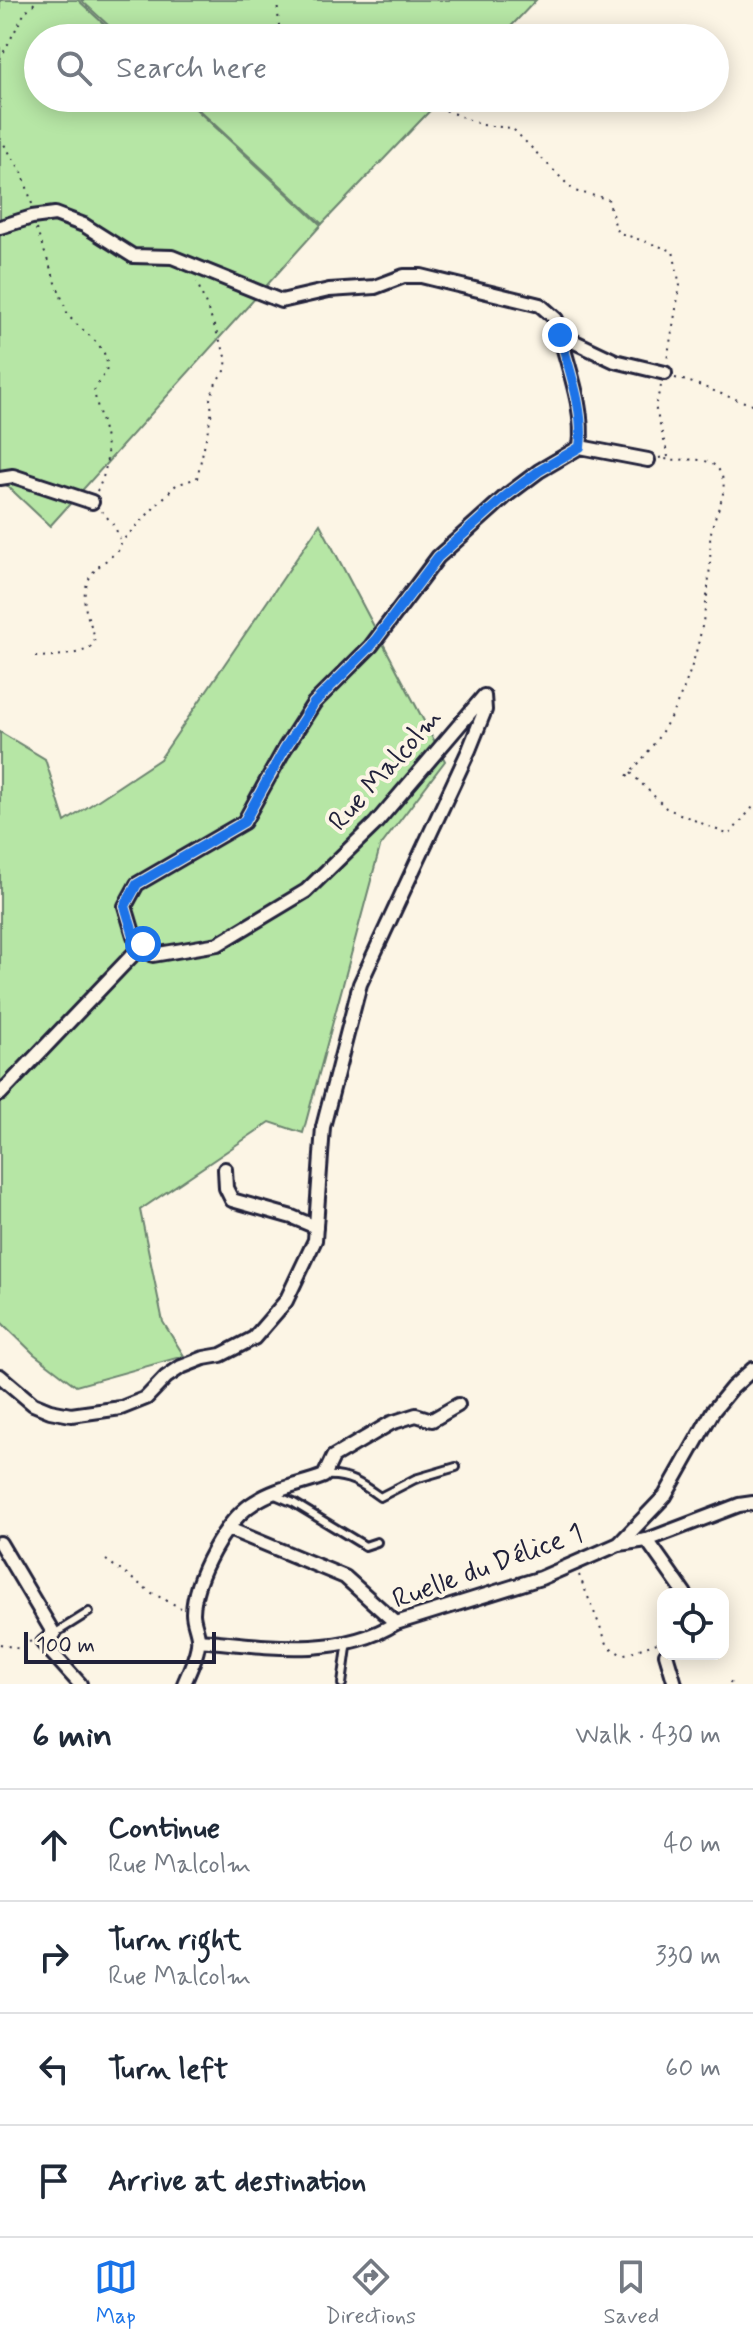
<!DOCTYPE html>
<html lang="en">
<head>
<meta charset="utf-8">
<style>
	body { margin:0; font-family:Mynerve,sans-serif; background:#f2f2f3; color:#1f2937 }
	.controls { position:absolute; right:24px; bottom:24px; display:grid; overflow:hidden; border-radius:16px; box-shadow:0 4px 20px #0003 }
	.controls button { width:72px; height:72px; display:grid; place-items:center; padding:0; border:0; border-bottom:2px solid #e0e1e3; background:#fff; color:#1f2937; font:40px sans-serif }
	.scale { position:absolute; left:24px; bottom:20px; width:192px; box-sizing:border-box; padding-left:8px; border:4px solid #22223b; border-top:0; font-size:22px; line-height:28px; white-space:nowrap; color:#22223b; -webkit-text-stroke:6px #fcf5e5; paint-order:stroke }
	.stop { position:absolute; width:24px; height:24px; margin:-18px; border:6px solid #1a73e8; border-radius:50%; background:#fff }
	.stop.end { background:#1a73e8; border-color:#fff; box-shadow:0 2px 8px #0008 }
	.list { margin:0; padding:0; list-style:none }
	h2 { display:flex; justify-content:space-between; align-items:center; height:104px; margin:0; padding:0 32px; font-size:34px }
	h2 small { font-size:26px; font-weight:400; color:#747a83 }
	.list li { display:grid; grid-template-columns:52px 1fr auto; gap:24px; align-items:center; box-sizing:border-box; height:112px; padding:0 32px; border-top:2px solid #e0e1e3 }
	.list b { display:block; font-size:30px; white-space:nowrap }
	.list p { margin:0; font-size:26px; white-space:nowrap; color:#747a83 }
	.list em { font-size:26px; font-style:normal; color:#747a83 }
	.icon { flex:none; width:44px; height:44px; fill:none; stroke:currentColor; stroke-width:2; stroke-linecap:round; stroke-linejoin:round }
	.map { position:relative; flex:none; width:753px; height:1684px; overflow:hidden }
	.search { position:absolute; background:#fff; box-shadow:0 4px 20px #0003; left:24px; right:24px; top:24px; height:88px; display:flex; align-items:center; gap:20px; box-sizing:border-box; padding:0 28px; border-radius:44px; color:#747a83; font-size:30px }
	.sheet { height:552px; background:#fff }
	nav { display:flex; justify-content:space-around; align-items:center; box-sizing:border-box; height:112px; border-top:2px solid #e0e1e3; background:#fff; font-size:22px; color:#747a83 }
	nav a { display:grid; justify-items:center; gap:4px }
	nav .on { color:#1a73e8 }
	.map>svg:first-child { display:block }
</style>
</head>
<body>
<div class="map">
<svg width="753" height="1684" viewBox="0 0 753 1684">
	<rect width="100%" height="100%" fill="#fcf5e5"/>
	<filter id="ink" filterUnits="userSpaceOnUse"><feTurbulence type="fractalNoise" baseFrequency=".0125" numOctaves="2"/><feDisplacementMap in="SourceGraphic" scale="16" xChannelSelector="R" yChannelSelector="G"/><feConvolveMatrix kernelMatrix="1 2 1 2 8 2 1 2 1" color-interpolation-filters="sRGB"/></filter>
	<g filter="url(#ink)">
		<g fill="#b6e6a5" stroke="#6c8470" stroke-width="2">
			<path d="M0,0H78L119,38H38V98H184L321,225L50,526L0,479Z"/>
			<path d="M81,0H536L500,38H122Z"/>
			<path d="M186,98H442L322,224Z"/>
			<path d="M320,524L445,761L380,847L303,1133L270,1122L140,1210L163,1322L184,1356L76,1386L34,1354L0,1321V732L45,759L65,822L160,759Z"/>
		</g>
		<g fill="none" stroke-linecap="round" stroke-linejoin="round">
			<defs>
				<g id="service">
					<path d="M324,1476C348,1474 362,1484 380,1497L415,1479L456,1467"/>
					<path d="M275,1495L294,1503L365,1546L377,1542"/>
					<path d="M54,1634L89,1612"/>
					<path d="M342,1684L348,1640"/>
				</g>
				<g id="minor">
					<path d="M0,227L32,217L55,214L84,225L133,256L172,257L281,301L329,290L375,287L404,276H421L540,305L556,319L560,335L615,361L665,373"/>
					<path d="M560,335C569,370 585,411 580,447"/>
					<path d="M0,478L13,476L92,502"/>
					<path d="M0,1094L143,944"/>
					<path d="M225,1169L226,1188L232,1200L292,1217L316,1227"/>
					<path d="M0,1376L33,1404L50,1411L71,1415L121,1408L146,1398L166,1377L181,1367L204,1358L221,1355L254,1338L286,1301L315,1240L323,1127L360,984L469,750L485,710L484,696L375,824L306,891L218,944L153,955L134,936L125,906L137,884L244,822L285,748L314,703L371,646L438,557L507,495L539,471L580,447L648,460"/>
					<path d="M229,1529L345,1577L396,1623"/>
					<path d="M647,1540L685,1594"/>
					<path d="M0,1543L54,1634L43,1643L80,1684"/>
					<path d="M619,1544L647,1540L739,1505L753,1503"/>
					<path d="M199,1640C263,1646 339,1659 396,1623L541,1578L619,1544L665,1496L713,1411L732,1388L753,1369"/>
					<path d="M666,1654L675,1684"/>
					<path d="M184,1684C189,1671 200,1651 198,1637C197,1629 193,1621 193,1613C194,1578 225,1520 255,1502C276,1488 301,1485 324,1476L333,1457L391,1423L416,1415L432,1420L458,1405"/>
				</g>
			</defs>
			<use href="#service" stroke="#22223b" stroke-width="12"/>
			<use href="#minor" stroke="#22223b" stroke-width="18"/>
			<g stroke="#22223b" stroke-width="2" stroke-dasharray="2 6" stroke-linecap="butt">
				<path d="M277,0L280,38"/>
				<path d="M0,59L25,12L38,0"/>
				<path d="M344,98L418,99L482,125L512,128L574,191L608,199L617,232L673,251L680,286L667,360"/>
				<path d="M0,138L23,174L32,204"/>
				<path d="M36,229L68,315C80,331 108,344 107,367C106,374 97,384 94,391C101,429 118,450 97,491"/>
				<path d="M675,378C703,384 725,398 753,404"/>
				<path d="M659,458L668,456L655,406L661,386"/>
				<path d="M102,511L115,527L121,542"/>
				<path d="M35,657C143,653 66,627 89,579C94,567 111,558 120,549L121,542L176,485L197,478L212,411L210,399L217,380L225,371L227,359L197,282"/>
				<path d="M631,773L666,808L729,835L753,807"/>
				<path d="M627,776C683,719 705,643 710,564C711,554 709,543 711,533C713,514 730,494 721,474C712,453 683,462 665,459"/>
				<path d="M106,1560L152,1593L181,1608"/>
				<path d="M579,1575L608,1646L622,1655L657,1643"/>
				<path d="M0,1644L20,1649L31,1641"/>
				<path d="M730,1684L732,1677"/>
			</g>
			<use href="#service" stroke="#fcf5e5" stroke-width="6"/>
			<use href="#minor" stroke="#fcf5e5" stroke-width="12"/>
		</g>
	</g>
	<g fill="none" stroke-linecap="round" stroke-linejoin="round" filter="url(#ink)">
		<path stroke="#1a73e8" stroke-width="10" d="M143,944L134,936L125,906L137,884L244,822L285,748L314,703L371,646L438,557L507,495L539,471L580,447C585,411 569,370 560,335"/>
	</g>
	<g text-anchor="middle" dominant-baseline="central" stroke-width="8" stroke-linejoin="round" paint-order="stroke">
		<g font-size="28" fill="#22223b" stroke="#fcf5e5">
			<text transform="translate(386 770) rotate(-48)">Rue Malcolm</text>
			<text transform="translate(488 1567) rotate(-20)">Ruelle du Délice 1</text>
		</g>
	</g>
</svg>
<div class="controls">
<button><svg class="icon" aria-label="locate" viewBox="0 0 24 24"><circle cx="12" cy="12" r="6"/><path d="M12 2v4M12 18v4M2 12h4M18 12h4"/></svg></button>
</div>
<div class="scale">100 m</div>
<div class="stop" style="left:143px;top:944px"></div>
<div class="stop end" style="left:560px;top:335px"></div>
<div class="search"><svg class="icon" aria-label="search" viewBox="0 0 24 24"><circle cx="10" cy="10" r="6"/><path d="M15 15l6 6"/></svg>Search here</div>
</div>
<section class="sheet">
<h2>6 min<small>Walk · 430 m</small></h2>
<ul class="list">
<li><svg class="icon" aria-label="ahead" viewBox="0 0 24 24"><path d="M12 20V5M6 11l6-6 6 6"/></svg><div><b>Continue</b><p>Rue Malcolm</p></div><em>40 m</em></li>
<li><svg class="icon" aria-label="right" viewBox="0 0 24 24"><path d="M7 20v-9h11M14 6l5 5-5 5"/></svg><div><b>Turn right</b><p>Rue Malcolm</p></div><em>330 m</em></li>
<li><svg class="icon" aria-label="left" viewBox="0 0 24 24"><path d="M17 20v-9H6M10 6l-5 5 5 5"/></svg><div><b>Turn left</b></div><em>60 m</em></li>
<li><svg class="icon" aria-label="arrive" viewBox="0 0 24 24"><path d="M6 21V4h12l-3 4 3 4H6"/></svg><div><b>Arrive at destination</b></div></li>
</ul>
</section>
<nav>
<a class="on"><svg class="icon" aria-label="map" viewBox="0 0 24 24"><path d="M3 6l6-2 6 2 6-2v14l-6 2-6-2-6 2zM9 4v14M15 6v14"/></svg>Map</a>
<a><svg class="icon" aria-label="directions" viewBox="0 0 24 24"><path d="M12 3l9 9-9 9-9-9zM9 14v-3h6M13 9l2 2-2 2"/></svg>Directions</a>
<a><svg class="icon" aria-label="saved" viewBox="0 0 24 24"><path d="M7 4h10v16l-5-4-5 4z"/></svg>Saved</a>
</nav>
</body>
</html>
